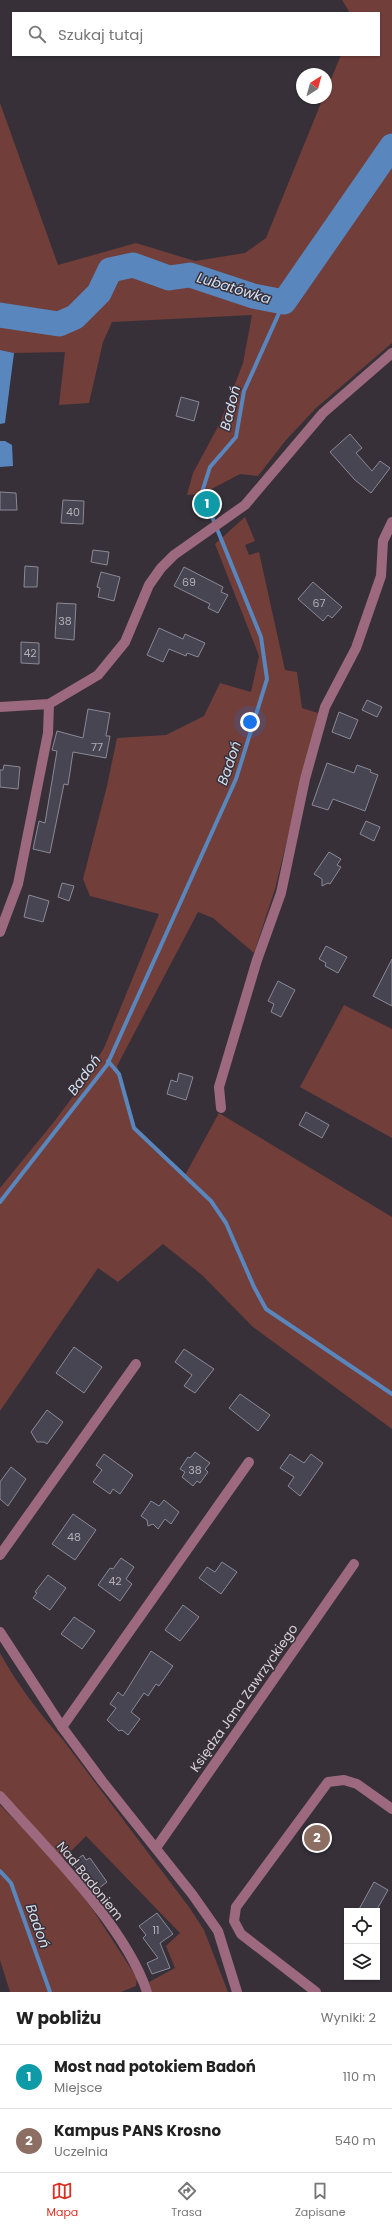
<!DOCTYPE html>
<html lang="pl">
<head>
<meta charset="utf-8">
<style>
	body { margin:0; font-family:Poppins,sans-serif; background:#f2f2f2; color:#222 }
	.controls { position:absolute; right:12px; bottom:12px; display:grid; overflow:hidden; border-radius:0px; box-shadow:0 1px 3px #0004 }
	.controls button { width:36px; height:36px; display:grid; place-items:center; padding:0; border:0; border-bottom:1px solid #e0e0e0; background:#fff; color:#222; font:20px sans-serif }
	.compass { position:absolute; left:296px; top:68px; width:36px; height:36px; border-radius:50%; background:#fff; box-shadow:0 1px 3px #0004; rotate:36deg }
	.you { position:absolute; left:250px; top:722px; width:14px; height:14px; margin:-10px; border:3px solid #fff; border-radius:50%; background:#1a73e8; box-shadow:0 0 0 6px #1a73e833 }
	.badge { display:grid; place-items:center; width:26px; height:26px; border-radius:50%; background:#d93025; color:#fff; font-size:13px; font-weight:700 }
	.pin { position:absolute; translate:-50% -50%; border:2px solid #fff; box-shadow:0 1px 4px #0006 }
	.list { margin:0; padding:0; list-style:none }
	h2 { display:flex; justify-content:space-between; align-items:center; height:52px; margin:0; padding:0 16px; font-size:17px }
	h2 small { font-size:13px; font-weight:400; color:#767676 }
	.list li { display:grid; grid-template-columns:26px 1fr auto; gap:12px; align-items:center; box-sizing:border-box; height:64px; padding:0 16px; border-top:1px solid #e0e0e0 }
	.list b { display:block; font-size:15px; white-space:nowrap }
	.list p { margin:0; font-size:13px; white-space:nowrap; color:#767676 }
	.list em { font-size:13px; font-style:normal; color:#767676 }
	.icon { flex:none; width:22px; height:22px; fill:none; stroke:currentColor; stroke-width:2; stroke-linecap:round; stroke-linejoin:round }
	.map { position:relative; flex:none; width:392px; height:1992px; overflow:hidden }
	.search { position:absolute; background:#fff; box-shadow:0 1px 3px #0004; left:12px; right:12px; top:12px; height:44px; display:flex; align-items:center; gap:10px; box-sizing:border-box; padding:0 14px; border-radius:0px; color:#767676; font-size:15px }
	.sheet { height:180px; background:#fff }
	nav { display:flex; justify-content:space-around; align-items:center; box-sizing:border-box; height:56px; border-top:1px solid #e0e0e0; background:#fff; font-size:11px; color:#767676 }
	nav a { display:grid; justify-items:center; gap:2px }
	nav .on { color:#d93025 }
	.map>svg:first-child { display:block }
</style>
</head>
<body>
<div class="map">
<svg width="392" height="1992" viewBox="0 0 392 1992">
	<rect width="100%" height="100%" fill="#373039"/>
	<g fill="#723e3a">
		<path d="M342,0H392V343L316,408L286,440L258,476L240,474L202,494L187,495L193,473L220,423L243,363L252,315L112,322L103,342L89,403L59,405L65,352L14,353L0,350V103L58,265L136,243L195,261L245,253L266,238L323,98H326V91L341,55H379V13H350Z"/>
		<path d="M245,517L255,541L245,545L249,555L259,552L285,670L297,672L302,708L318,713L275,889L254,953L213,918L198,912L117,1066L134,1128L184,1177L219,1113L392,1217V1429L253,1327L202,1275L163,1244L118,1282L98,1268L0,1411V1188L53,1123L78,1090L104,1048L159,914L90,896L83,879L107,786L117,738L166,735L204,716L220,683L251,692L259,656L215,544Z"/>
		<path d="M344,1005L392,1029V1138L300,1087Z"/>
		<path d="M0,1653C17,1684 39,1713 63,1740L189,1907L204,1930L228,1992H152L149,1982L175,1968L166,1946L180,1933L86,1836L63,1859L0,1791Z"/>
		<path d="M0,1805L54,1860L91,1907L137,1978L136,1986L121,1992H10L0,1960Z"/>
	</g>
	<g fill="#5886bd">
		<path d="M0,350L14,353L5,423L0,424Z"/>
		<path d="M0,441H5L12,445L13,466L0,467Z"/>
	</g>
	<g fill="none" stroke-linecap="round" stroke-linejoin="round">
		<g stroke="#5886bd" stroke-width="4">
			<path d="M108,1061L119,1074L134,1128L211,1201L226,1223L254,1287L266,1309L392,1394"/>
			<path d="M0,1202L107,1065L236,779L267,679L261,637L202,492L210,467L236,437L244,391L284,302"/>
			<path d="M0,1871L11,1883L50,1992"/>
		</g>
		<path stroke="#5886bd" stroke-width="25" d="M0,315L59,324L75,317L99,293L110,270L133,265L169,278L190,275L253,296L284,302L392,146"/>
	</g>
	<g fill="#464551" stroke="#8a8996">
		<path d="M181,397L199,402L194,421L176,416Z"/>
		<path d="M350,434L362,448L356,453L372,471L380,461L390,468L371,493L355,480L330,452Z"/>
		<path d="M0,492L16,493L17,510H0Z"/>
		<path d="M63,500L84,501L83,524L61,523Z"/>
		<path d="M93,550L109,552L107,565L91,562Z"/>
		<path d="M25,566L38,567L37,587H24Z"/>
		<path d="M184,567L223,587L221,592L228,595L218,613L208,608L210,604L174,586Z"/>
		<path d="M101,572L120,577L114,601L98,597L100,588L97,587Z"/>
		<path d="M313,582L342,607L332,618L328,615L323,621L298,599Z"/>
		<path d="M57,603L76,604L74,640L55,638Z"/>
		<path d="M159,628L183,639L185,634L205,643L198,657L187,653L186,656L169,649L163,662L147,655Z"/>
		<path d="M21,642L39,643V664L21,663Z"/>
		<path d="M367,700L382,707L377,717L362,710Z"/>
		<path d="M88,709L110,713L106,736H110L106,758L73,752L68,785L64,784L50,853L33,849L39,821L45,823L57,751L52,750L57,731L83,738Z"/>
		<path d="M339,712L358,720L350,739L332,732Z"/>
		<path d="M327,763L354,773L357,765L371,770L370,772L378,775L365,811L333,799L328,810L312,805Z"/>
		<path d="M4,765L20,767L18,789L0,787V770H3Z"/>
		<path d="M366,821L380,827L374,841L360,834Z"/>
		<path d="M329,852L341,859L337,865L341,867L330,884L328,883L322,886V879L314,874Z"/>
		<path d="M62,883L74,886L69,901L58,897Z"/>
		<path d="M29,895L49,901L43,922L24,917Z"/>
		<path d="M326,946L347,957L338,973L325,966L326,963L319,959Z"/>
		<path d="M392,959V1006L373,996Z"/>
		<path d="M278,981L295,990L281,1017L271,1012L274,1004L268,1001Z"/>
		<path d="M179,1073L193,1077L186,1100L167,1094L171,1080L177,1082Z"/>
		<path d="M306,1112L329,1125L322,1138L299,1125Z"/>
		<path d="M74,1347L102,1367L84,1393L56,1373Z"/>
		<path d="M184,1349L214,1369L195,1393L184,1386L192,1375L175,1362Z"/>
		<path d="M240,1394L270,1415L258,1431L229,1408Z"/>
		<path d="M47,1410L63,1422L47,1444L44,1442H37L31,1432Z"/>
		<path d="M195,1452L210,1463L205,1469L208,1472L200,1483L197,1481L193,1486L182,1477L185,1472L180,1469L188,1457L190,1458Z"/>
		<path d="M104,1454L133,1475L120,1494L113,1489L110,1494L93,1482L102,1470L96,1465Z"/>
		<path d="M290,1454L304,1463L311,1454L323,1463L300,1496L288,1486L294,1477L280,1468Z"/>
		<path d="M11,1467L26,1479L8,1506L0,1499V1482Z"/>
		<path d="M164,1500L179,1512L171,1524L165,1519L158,1529L153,1524L148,1526L147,1520L141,1516L151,1501L159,1506Z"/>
		<path d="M73,1514L96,1530L75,1560L52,1544Z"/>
		<path d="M121,1558L134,1567L126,1579L132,1584L120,1601L98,1585L110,1568L113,1569Z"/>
		<path d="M222,1562L237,1572L221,1594L199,1578L207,1567L215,1572Z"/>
		<path d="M48,1575L66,1588L50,1610L33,1598L37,1593L35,1592Z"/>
		<path d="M183,1605L199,1617L180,1641L165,1630Z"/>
		<path d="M74,1617L95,1631L82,1649L61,1634Z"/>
		<path d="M151,1651L173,1666L159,1686L156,1684L148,1696L144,1693L131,1712L140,1719L128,1735L122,1730L119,1731L107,1720L116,1708L110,1704L118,1692L123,1696Z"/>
		<path d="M83,1855L86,1860L90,1858L107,1882L94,1892L72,1863Z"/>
		<path d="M374,1882L388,1890L376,1911H358Z"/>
		<path d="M157,1913L173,1934L160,1943L170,1968L152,1974L147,1963L158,1958L143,1938L146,1935L139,1926Z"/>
	</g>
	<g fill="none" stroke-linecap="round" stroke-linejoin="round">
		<g stroke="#9c697e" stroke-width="10">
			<path d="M0,707L49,704L98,675L125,642L149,585L161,568L174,555L245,505L323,413L392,353"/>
			<path d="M0,932L18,884L48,733L49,704"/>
			<path d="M221,1108L219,1087L257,960L281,893L305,779L325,707L356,648L381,576L383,541L392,522"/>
			<path d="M0,1555L136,1364"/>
			<path d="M0,1632L62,1727L102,1781L192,1894L218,1931L237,1992"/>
			<path d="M62,1727L249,1462"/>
			<path d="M0,1796C47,1849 125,1925 147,1992"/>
			<path d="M156,1848L354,1564"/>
			<path d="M316,1992L241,1934L234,1921L236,1907L328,1782L344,1780L357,1784L392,1809"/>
		</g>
	</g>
	<g text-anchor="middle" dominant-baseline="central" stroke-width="3" stroke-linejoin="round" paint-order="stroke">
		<g font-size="11" fill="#b4b0b7">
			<text x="73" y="512">40</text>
			<text x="189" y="582">69</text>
			<text x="319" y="603">67</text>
			<text x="65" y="621">38</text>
			<text x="30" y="653">42</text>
			<text x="97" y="747">77</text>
			<text x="195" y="1470">38</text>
			<text x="74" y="1537">48</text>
			<text x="115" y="1581">42</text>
			<text x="156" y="1930">11</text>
		</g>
		<g font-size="13" fill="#d8d3d9" stroke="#373039">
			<text transform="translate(244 1698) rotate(-55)">Księdza Jana Zawrzyckiego</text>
			<text transform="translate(90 1881) rotate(51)">Nad Badoniem</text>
		</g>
		<g font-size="14" font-style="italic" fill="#d5e1f1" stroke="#373039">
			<text transform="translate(234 288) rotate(17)">Lubatówka</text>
			<text transform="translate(230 408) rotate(-76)">Badoń</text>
			<text transform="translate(229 763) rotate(-71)">Badoń</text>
			<text transform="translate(84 1075) rotate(-54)">Badoń</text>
			<text transform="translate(38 1926) rotate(70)">Badoń</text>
		</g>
	</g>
</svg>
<div class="controls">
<button><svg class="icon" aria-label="locate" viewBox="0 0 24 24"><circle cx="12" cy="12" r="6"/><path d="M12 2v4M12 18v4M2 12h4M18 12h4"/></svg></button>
<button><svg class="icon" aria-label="layers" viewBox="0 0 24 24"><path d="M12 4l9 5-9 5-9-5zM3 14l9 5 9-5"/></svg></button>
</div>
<svg class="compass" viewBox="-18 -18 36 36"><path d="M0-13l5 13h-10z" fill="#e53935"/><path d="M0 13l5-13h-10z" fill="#767676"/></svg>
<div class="you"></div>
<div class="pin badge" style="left:207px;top:504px;background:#0f9aa8">1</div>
<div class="pin badge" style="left:317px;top:1838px;background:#8d6e63">2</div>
<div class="search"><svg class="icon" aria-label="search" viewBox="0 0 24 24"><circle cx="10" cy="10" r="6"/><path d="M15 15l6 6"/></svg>Szukaj tutaj</div>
</div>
<section class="sheet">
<h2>W pobliżu<small>Wyniki: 2</small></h2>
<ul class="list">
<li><span class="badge" style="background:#0f9aa8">1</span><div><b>Most nad potokiem Badoń</b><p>Miejsce</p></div><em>110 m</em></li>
<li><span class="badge" style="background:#8d6e63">2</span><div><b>Kampus PANS Krosno</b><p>Uczelnia</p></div><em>540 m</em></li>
</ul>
</section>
<nav>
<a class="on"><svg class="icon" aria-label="map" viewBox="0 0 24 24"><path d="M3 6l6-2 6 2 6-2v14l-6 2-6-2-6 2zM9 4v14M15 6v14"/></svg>Mapa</a>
<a><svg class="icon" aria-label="directions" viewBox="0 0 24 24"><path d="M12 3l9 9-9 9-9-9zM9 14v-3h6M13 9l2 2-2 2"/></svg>Trasa</a>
<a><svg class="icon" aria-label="saved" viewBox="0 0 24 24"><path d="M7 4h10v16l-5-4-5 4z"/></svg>Zapisane</a>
</nav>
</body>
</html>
